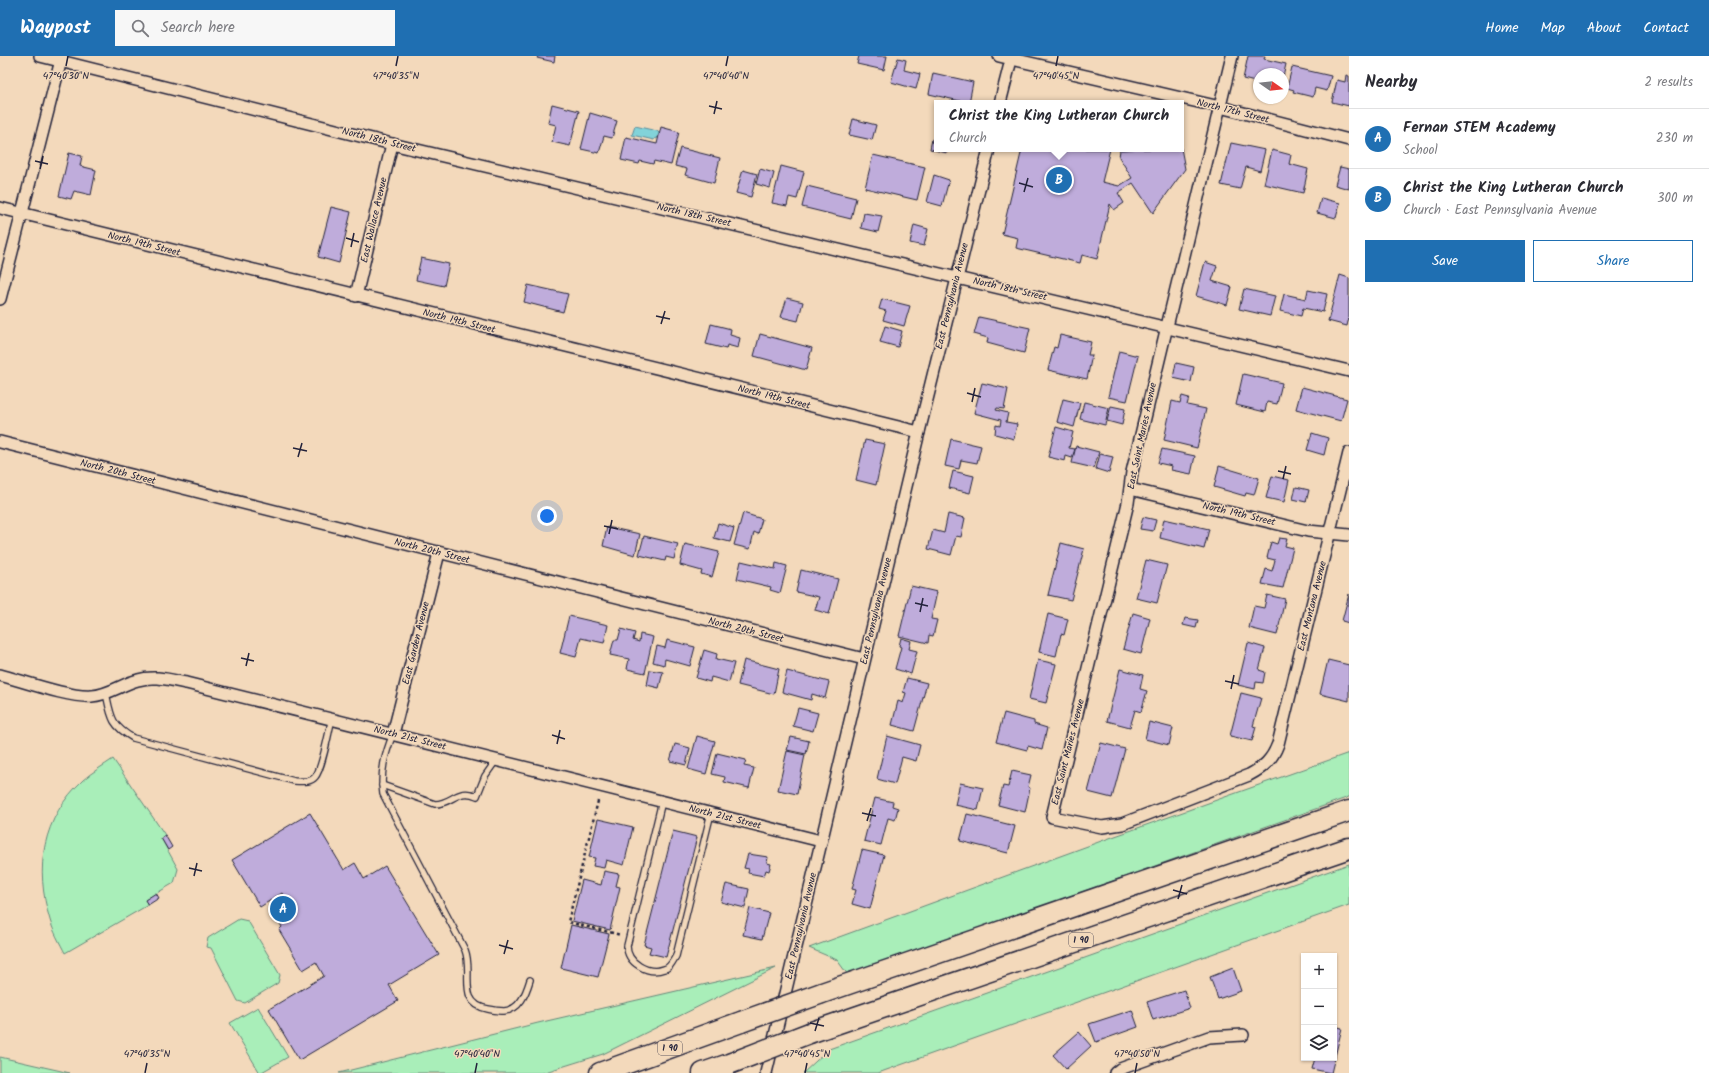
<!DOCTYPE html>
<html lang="en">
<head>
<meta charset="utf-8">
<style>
	body { margin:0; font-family:Kalam,sans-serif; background:#f7f7f7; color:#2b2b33 }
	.controls { position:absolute; right:12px; bottom:12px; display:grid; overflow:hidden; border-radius:0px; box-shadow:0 1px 3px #0004 }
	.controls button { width:36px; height:36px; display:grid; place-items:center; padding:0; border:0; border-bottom:1px solid #e1e1e2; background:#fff; color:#2b2b33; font:20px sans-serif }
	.compass { position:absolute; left:1253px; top:12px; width:36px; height:36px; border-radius:50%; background:#fff; box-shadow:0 1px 3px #0004; rotate:104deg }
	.you { position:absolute; left:547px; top:460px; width:14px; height:14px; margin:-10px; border:3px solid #fff; border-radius:50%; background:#1a73e8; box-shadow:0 0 0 6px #1a73e833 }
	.badge { display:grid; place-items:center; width:26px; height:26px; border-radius:50%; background:#1f6fb2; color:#fff; font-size:13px; font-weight:700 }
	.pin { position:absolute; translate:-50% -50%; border:2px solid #fff; box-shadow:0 1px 4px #0006 }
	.popup { position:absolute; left:934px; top:44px; width:250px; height:52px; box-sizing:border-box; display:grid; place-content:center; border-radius:0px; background:#fff; filter:drop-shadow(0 1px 3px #0005); font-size:13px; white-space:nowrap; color:#7c7c81 }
	.popup b { font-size:15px; color:#2b2b33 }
	.popup::after { content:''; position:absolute; left:50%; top:100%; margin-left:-8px; border:8px solid transparent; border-top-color:#fff }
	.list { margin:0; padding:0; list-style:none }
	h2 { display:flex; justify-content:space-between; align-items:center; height:52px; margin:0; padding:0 16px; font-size:17px }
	h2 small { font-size:13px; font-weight:400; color:#7c7c81 }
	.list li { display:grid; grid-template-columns:26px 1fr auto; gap:12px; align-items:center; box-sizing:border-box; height:60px; padding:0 16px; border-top:1px solid #e1e1e2 }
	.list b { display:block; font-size:15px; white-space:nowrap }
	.list p { margin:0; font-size:13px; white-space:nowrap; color:#7c7c81 }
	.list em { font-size:13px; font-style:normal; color:#7c7c81 }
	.actions { display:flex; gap:8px; padding:12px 16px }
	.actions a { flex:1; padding:9px 0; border:1px solid #1f6fb2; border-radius:0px; text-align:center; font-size:14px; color:#1f6fb2 }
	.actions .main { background:#1f6fb2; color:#fff }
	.icon { flex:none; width:22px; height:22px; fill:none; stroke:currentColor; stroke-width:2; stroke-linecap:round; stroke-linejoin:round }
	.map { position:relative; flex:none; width:1349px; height:1017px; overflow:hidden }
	header { display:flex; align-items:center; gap:24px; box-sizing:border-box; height:56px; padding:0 20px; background:#1f6fb2; color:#fff }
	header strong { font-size:19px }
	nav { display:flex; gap:22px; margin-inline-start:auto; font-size:14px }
	.search { width:280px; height:36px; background:#f7f7f7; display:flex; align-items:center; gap:10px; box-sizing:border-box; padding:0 14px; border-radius:0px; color:#7c7c81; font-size:15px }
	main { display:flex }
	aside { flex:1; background:#fff }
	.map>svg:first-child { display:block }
</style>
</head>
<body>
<header>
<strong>Waypost</strong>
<div class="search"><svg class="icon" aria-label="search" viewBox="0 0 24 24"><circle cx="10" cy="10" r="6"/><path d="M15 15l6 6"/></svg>Search here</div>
<nav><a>Home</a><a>Map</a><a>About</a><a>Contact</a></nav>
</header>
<main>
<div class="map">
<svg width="1349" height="1017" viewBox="0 0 1349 1017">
	<rect width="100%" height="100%" fill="#f3d9bb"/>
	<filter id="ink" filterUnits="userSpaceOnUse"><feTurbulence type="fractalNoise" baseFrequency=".025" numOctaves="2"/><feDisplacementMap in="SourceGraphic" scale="8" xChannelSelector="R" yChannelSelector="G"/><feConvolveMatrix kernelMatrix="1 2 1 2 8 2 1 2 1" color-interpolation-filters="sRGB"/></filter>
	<g filter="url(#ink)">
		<g fill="#a9eeb9" stroke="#66887a">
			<path d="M1349,697V741L848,919L837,904L809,892L1104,784Z"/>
			<path d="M113,703L165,779L161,782L178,813L174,827L145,844L148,849L65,897C60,887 53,875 50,864C34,812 42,762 83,724C92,716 103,710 113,703Z"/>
			<path d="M1349,808V849L878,1017H803L829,993Z"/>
			<path d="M239,863L248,865L280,919L278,927L245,947L238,945L211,892L206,891L208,882Z"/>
			<path d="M776,912L603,998L542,1017H339L538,967Z"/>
			<path d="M258,951L288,1001L260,1017L230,967Z"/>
			<path d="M0,1001L70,1017H0Z"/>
		</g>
		<path fill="#82d3d9" stroke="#5c8c9a" d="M635,70L657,75L659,77L657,83L655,82L654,84L632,79Z"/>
		<g fill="#bfacdb" stroke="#22223b">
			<path d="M538,0H555L554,6L537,2Z"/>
			<path d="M859,0H887L884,14L857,8Z"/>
			<path d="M1248,0H1265L1264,3L1286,8L1283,21V18H1259V27L1243,23Z"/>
			<path d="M898,2L906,4L904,14L920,18L916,33L891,26Z"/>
			<path d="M1292,11L1331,20L1327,35L1315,32L1313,41L1293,36L1294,34L1287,32Z"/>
			<path d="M933,17L973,26L969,47L929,38Z"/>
			<path d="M1346,19L1349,20V50L1332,46L1337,24L1345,26Z"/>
			<path d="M552,48L579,55L570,90L552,86L556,69L548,67Z"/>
			<path d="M590,57L617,65L612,82L604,80L599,97L581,93Z"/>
			<path d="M853,63L876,69L872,84L849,79Z"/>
			<path d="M661,71L679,76L671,109L654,105L653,108L640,105L639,108L621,104L626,81L657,88Z"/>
			<path d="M932,83L937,84V93H947V97L930,93Z"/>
			<path d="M1231,87L1265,94L1260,115L1246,111L1240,133L1221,129Z"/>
			<path d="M680,92L720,102L714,127L685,119L687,113L675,110Z"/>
			<path d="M1181,92L1185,113L1153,157L1133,127L1118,137L1124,147L1114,154L1110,148L1097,203L1082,199L1080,207L1016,192L1018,182L1002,178L1022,93H1110L1102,126L1119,130L1132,122L1119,101L1120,94Z"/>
			<path d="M1272,94L1291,99L1289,108L1308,113L1303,137L1264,128Z"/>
			<path d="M69,97L82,100L80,110L96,114L91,139L74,135L71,143L59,140Z"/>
			<path d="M873,99L925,111L917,144L865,132Z"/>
			<path d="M781,110L804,116L797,143L789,141L787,150L772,147Z"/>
			<path d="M1340,111L1349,113V133L1335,129Z"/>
			<path d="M760,113L774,117L770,132L756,128Z"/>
			<path d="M743,114L757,118L751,141L736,137Z"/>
			<path d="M934,119L949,124L942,150L927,146Z"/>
			<path d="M807,130L856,142L851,163L802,151Z"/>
			<path d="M1321,142L1340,147L1336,162L1317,157Z"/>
			<path d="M331,151L351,156L339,207L318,201Z"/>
			<path d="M864,157L882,160L878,176L861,172Z"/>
			<path d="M914,169L928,173L924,190L910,187Z"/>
			<path d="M421,202L449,208L444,230L416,224Z"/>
			<path d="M1205,206L1217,210L1212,225L1232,231L1227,249L1196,240Z"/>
			<path d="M1340,219L1349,222V261L1347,270L1328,265Z"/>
			<path d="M528,229L568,238L563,256L524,246Z"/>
			<path d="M1244,233L1275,240L1270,260L1239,253Z"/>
			<path d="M1308,234L1327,238L1323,256L1303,252L1301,260L1280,255L1284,238L1306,243Z"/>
			<path d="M787,242L803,246L798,265L781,261Z"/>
			<path d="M882,243L910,250L904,270L883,264L886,255L879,253Z"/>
			<path d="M979,261L1030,272L1024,297L987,287L988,282L974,278Z"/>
			<path d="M711,268L731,273L730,279L740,282L738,292L727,289L726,293L706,288Z"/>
			<path d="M885,270L902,275L898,291L880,286Z"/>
			<path d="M760,278L812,292L806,314L754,300Z"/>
			<path d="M1060,279L1091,286L1088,299H1092L1087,323L1048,314L1054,291L1057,292Z"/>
			<path d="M1119,295L1138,300L1127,345L1108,341Z"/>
			<path d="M1176,307L1194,311L1191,326L1173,322Z"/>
			<path d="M1243,318L1282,327L1277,348L1267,346L1265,356L1236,349Z"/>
			<path d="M982,327L1008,333L1004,353L997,352L996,354L1008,357L1006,366L1017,368L1014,383L995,378L996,369L1000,370L1001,364L974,357Z"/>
			<path d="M1302,331L1347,343L1341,365L1296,353Z"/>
			<path d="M1182,340L1189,342L1187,349L1206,353L1197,392L1164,384L1172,345L1180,347Z"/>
			<path d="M1063,343L1080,347L1074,371L1057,366Z"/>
			<path d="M1084,346L1109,352L1105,369L1080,363Z"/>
			<path d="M1111,350L1125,353L1122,369L1107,365Z"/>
			<path d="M1056,371L1073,376L1069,392L1075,393L1072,402L1066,400L1065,405L1048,401Z"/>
			<path d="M1312,377L1328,382L1324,399L1307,394Z"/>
			<path d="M951,383L981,390L977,407L961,404L959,413L945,410Z"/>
			<path d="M865,384L885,388L876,429L856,424Z"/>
			<path d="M1076,390L1099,396L1094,412L1072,407Z"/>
			<path d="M1162,393L1195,400L1191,418L1171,414L1172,410L1158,407Z"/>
			<path d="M1100,398L1113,401L1109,417L1096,413Z"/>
			<path d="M1219,410L1259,422L1254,439L1246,437L1245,440L1214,431Z"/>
			<path d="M953,415L974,420L970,437L949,432Z"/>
			<path d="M1272,420L1289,424L1284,446L1266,442Z"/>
			<path d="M1296,431L1309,434L1306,446L1293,443Z"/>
			<path d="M743,457L762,463L758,478L754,476L750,493L734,489Z"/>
			<path d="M948,458L965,462L961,481L956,480L951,499L928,493L933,474L944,477Z"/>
			<path d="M1143,461L1156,464L1153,475L1140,473Z"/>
			<path d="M1164,463L1209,473L1204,493L1160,482Z"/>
			<path d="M718,467L734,472L730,486L714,482Z"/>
			<path d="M607,471L640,478L635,499L603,490Z"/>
			<path d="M644,480L678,488L674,503L666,501L665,505L639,499Z"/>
			<path d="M1279,482L1287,483L1285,490L1293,492L1283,532L1262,528L1266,513L1272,515L1275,504L1267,502L1271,486L1277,488Z"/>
			<path d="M1061,487L1084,493L1071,544L1048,539Z"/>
			<path d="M685,488L719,496L712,521L701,518L702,515L680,509Z"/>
			<path d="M1146,504L1167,509L1157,547L1136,542Z"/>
			<path d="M741,505L775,513L776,507L787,510L780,537L770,534L771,531L737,523Z"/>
			<path d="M801,514L838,523L829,558L815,554L819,541L796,536Z"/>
			<path d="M911,530L937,536L931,563L937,564L933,580L929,579L928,587L899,580Z"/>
			<path d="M1349,538V567L1342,565Z"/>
			<path d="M1267,539L1285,543L1277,579L1249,572L1254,550L1264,552Z"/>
			<path d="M1133,557L1150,562L1141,598L1123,593Z"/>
			<path d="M1048,558L1068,563L1064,579L1061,578L1056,600L1039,596Z"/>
			<path d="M569,560L608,569L604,587L581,582L576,601L560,597Z"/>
			<path d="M1185,562L1198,564L1196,572L1183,569Z"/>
			<path d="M621,573L635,577L633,584L639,586L640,578L653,581L645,617L627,613L629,603L610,599L614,584H618Z"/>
			<path d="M901,582L911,585L909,593L917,595L911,618L895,613L901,591L899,590Z"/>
			<path d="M667,584L695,591L690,610L665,603L664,609L653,606L657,590L665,592Z"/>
			<path d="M1248,587L1265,592L1259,614L1265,616L1263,627L1256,626L1255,633L1238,629Z"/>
			<path d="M704,594L717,598L716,603L734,607L729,626L711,621L710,626L696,622Z"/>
			<path d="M744,604L779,613L774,638L738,629Z"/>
			<path d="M1038,604L1056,608L1046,647L1029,643Z"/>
			<path d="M1328,604L1349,609V645L1320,638Z"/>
			<path d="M1120,613L1143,619L1140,633L1147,635L1141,656L1135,654L1130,671L1107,665Z"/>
			<path d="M650,614L663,616L659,632L647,629Z"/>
			<path d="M787,615L829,626L825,642L812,638L811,644L782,636Z"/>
			<path d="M907,622L927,627L914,675L892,669L898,645L903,647L906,637L903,636Z"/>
			<path d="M1241,637L1261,642L1253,670L1256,671L1252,685L1230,680Z"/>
			<path d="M798,652L818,657L813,675L793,670Z"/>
			<path d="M1004,657L1034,665V668L1047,672L1042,694L1028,690L1027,694L996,686Z"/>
			<path d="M1149,666L1173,672L1169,689L1145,683Z"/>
			<path d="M697,680L715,685L706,718L688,713Z"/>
			<path d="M887,680L920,689L916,705L902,701L895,728L877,723Z"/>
			<path d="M791,681L809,685L806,698L787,694Z"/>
			<path d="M1101,687L1125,693L1112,742L1088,736Z"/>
			<path d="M675,688L690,692L686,709L670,705Z"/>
			<path d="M787,695L805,699L797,738L778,734Z"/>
			<path d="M717,697L746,704L744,710L754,712L749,732L724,726L725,721L712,718Z"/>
			<path d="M1012,715L1031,719L1028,731L1030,732L1025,756L998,749L1003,730L1008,731Z"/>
			<path d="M960,727L983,732L978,754L955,749Z"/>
			<path d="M875,742L893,746L892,750L898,752L895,764L888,762L881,789L864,785Z"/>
			<path d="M310,757L344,814L355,807L364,823L385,810L439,899L389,929L398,945L299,1004L269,953L324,920L316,906L303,914L279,874L282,871L272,853L287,844L282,837L260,851L232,804Z"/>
			<path d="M967,758L1015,770L1008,797L960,785Z"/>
			<path d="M598,763L633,771L624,809L606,804L604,812L593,810L595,802L589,801Z"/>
			<path d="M673,775L697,781L666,901L649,897L651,891L644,889Z"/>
			<path d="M165,779L172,791L168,794L161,782Z"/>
			<path d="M862,794L884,799L870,853L852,848L856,834L852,833Z"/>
			<path d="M748,798L768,801L767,807L771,808L769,815L766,814L764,820L748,817L749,813L744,812Z"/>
			<path d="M604,815L619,818L616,830L620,831L610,874L572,865L582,824L601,829Z"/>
			<path d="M726,828L749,833L745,852L721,846Z"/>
			<path d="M156,837L159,842L148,849L145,844Z"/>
			<path d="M750,852L769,857L762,883L743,879Z"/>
			<path d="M571,869L609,878L598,921L561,912Z"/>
			<path d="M1233,912L1241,935L1218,943L1210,921Z"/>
			<path d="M1184,934L1190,952L1153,964L1147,946Z"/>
			<path d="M1132,954L1138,971L1096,986L1089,968Z"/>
			<path d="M1334,970L1342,972L1331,1017L1312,1013L1315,1002H1334Z"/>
			<path d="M1079,976L1091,990L1066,1013L1053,999Z"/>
		</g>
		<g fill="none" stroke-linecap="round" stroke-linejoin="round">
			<defs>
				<g id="service">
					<path d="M106,637C111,661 111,669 133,682L294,725C301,725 310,727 315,721C322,714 329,674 332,662"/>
					<path d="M393,678C385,698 380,716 383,738L465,894C474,916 456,947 488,953C493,954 499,955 504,955C520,954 526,937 530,924"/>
					<path d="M382,729L435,748C452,748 458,731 477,740L485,720L497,703"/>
					<path d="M662,745L627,890C627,907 648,919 664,913C670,912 673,905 676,900L711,757"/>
				</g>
				<g id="minor">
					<path d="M40,0L392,88L1349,315"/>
					<path d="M999,0L1220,51L1349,84"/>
					<path d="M1232,0L1132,416L1128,447L1052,761L1102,771L1122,768L1249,719C1264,711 1272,704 1278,688L1349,397"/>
					<path d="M1000,47L1012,0"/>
					<path d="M0,152L919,376"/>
					<path d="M356,240L392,88"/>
					<path d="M0,243L62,0"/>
					<path d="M0,386L864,603"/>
					<path d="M1130,433L1308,475L1349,479"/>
					<path d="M0,619C23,625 70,642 92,640C109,639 122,628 138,624C154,619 170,624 186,627L821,785"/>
					<path d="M393,678L439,497"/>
					<path d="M766,1017L919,376L989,93"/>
					<path d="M1115,1017L1120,1013L1209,981L1243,979"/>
				</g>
				<g id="motorway">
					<path d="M822,937L1349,755"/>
					<path d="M812,976L1349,792"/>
					<path d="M600,1017L741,966"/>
					<path d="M703,1017L729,1008"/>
				</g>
			</defs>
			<use href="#service" stroke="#22223b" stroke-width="8"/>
			<use href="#minor" stroke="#22223b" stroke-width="14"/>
			<use href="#motorway" stroke="#22223b" stroke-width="23"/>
			<path stroke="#22223b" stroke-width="2.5" stroke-dasharray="3 3" stroke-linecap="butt" d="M598,745L568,866L621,879"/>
			<use href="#service" stroke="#f3d9bb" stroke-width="5.5"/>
			<use href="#minor" stroke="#f3d9bb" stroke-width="11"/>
			<use href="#motorway" stroke="#f3d9bb" stroke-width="20"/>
			<defs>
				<g id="motorway-bridge">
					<path d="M741,966L822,937"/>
					<path d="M729,1008L812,976"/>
				</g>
			</defs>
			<use href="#motorway-bridge" stroke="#22223b" stroke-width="23" stroke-linecap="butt"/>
			<use href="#motorway-bridge" stroke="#f3d9bb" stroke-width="20"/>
		</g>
	</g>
	<path fill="none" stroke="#22223b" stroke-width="1.5" d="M66,10L68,0M396,10L398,0M726,10L728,0M1056,10L1058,0M709,50L722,53M714,58L717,45M35,105L48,108M40,113L43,100M1019,127L1033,131M1024,136L1028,122M346,182L359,186M351,191L354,177M656,260L670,263M661,268L665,255M967,337L981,341M972,346L975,332M293,392L307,395M298,401L302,387M1278,415L1291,418M1283,423L1286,410M604,470L618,473M609,478L612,464M915,547L928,550M920,556L923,542M241,602L254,605M246,610L249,597M1225,625L1239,628M1231,633L1234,619M552,679L565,683M557,688L560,674M862,757L876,760M867,765L871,752M189,812L202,815M194,820L197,807M1173,834L1187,838M1178,843L1182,829M499,889L513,893M504,898L508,884M810,967L824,970M815,975L819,962M145,1017L147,1007M475,1017L477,1007M805,1017L807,1007M1135,1017L1137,1007"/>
	<g text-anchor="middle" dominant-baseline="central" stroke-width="3" stroke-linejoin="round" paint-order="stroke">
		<g fill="#f3d9bb" stroke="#615961" stroke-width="1">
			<rect x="1069" y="877" width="24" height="14" rx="3"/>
			<rect x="658" y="985" width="24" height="14" rx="3"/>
		</g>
		<g font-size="9" font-weight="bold" fill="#22223b">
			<text x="1081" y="884">I 90</text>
			<text x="670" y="992">I 90</text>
		</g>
		<g font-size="10" fill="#22223b" stroke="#f3d9bb">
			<text transform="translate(1233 55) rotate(14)">North 17th Street</text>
			<text transform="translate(379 84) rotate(14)">North 18th Street</text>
			<text transform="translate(694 159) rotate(13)">North 18th Street</text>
			<text transform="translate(374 164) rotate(-77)">East Wallace Avenue</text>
			<text transform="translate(144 188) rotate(14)">North 19th Street</text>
			<text transform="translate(1010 233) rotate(13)">North 18th Street</text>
			<text transform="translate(952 240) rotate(-76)">East Pennsylvania Avenue</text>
			<text transform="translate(459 265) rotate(14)">North 19th Street</text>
			<text transform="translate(774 341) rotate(14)">North 19th Street</text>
			<text transform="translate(1142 380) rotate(-78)">East Saint Maries Avenue</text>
			<text transform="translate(118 416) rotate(14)">North 20th Street</text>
			<text transform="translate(1239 458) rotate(13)">North 19th Street</text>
			<text transform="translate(432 495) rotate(14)">North 20th Street</text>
			<text transform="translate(1312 550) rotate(-76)">East Montana Avenue</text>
			<text transform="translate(876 555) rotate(-77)">East Pennsylvania Avenue</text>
			<text transform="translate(746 574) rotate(14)">North 20th Street</text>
			<text transform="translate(416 587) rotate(-76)">East Garden Avenue</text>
			<text transform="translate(410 682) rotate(14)">North 21st Street</text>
			<text transform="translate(1068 696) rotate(-76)">East Saint Maries Avenue</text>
			<text transform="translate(725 761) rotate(14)">North 21st Street</text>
			<text transform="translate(801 870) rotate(-77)">East Pennsylvania Avenue</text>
		</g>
	</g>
	<g font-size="10" text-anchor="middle" fill="#22223b" stroke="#f3d9bb" stroke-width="3" stroke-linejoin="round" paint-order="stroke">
		<text x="396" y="23">47°40'35"N</text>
		<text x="726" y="23">47°40'40"N</text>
		<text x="1056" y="23">47°40'45"N</text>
		<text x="66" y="23">47°40'30"N</text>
		<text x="147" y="1001">47°40'35"N</text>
		<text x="477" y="1001">47°40'40"N</text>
		<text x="807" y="1001">47°40'45"N</text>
		<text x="1137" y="1001">47°40'50"N</text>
	</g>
</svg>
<div class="controls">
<button>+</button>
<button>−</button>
<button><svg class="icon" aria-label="layers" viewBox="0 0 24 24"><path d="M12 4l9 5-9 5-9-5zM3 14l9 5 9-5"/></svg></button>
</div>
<svg class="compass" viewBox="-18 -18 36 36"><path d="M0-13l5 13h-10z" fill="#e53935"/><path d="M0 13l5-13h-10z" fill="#7c7c81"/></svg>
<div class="you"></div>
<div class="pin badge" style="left:283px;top:853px">A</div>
<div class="pin badge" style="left:1059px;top:124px">B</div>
<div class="popup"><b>Christ the King Lutheran Church</b>Church</div>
</div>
<aside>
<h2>Nearby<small>2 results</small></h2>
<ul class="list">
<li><span class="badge">A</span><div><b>Fernan STEM Academy</b><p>School</p></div><em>230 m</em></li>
<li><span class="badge">B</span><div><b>Christ the King Lutheran Church</b><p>Church · East Pennsylvania Avenue</p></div><em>300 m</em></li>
</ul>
<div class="actions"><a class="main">Save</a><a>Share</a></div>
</aside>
</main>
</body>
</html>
